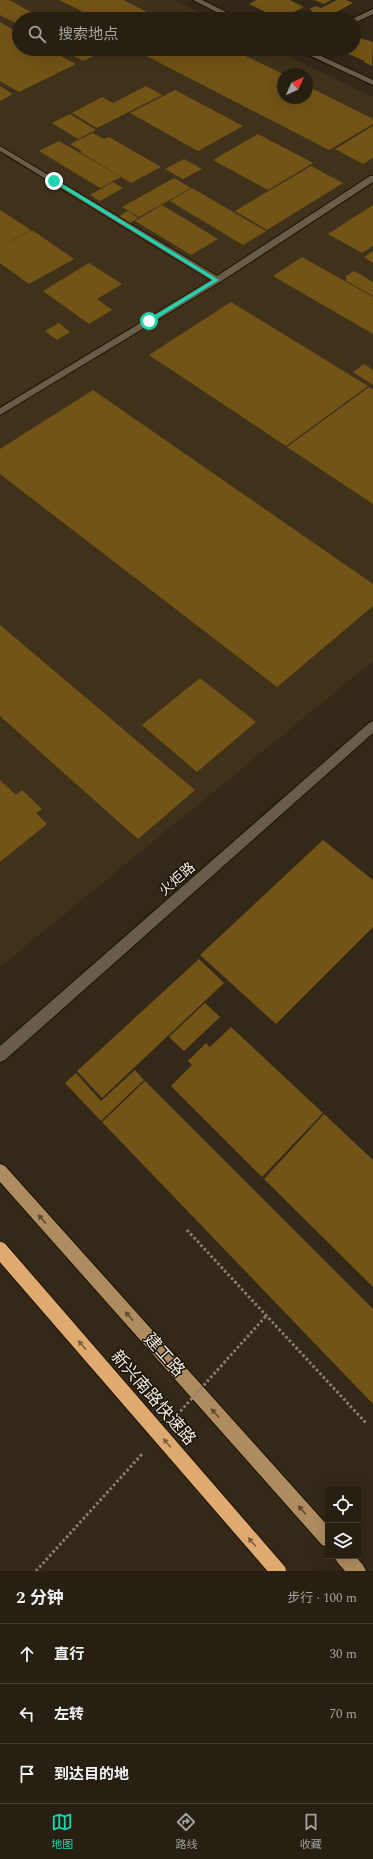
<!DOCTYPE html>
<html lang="zh">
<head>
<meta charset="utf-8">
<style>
	body { margin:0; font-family:Spectral,"Noto Sans SC",serif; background:#2f271b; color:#f1f3f6 }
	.controls { position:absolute; right:12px; bottom:12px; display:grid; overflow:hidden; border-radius:0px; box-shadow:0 4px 16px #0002 }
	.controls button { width:36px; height:36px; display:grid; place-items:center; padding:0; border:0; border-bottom:1px solid #433d32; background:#271f12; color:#f1f3f6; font:20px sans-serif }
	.compass { position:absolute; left:277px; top:68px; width:36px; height:36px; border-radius:50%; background:#271f12; box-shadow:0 4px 16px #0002; rotate:45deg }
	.stop { position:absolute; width:12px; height:12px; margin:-9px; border:3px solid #1ed5b0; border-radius:50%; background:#fff }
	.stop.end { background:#1ed5b0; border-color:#fff; box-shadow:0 1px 4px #0008 }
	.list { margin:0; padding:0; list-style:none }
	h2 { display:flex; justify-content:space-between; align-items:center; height:52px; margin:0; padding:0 16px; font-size:17px }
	h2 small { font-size:13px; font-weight:400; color:#a4a29f }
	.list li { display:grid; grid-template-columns:26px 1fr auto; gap:12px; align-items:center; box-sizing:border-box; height:60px; padding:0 16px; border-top:1px solid #433d32 }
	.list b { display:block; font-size:15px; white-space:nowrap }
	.list em { font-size:13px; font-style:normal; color:#a4a29f }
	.icon { flex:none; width:22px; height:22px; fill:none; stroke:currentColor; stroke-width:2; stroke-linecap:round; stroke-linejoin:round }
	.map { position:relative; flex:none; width:373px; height:1571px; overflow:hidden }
	.search { position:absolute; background:#271f12; box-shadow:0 4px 16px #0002; left:12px; right:12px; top:12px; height:44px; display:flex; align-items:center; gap:10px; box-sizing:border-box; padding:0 14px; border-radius:22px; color:#a4a29f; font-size:15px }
	.sheet { height:232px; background:#271f12 }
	nav { display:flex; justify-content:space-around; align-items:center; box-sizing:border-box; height:56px; border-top:1px solid #433d32; background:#271f12; font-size:11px; color:#a4a29f }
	nav a { display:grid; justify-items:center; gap:2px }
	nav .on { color:#1ed5b0 }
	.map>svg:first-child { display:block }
</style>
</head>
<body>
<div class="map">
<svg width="373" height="1571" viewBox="0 0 373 1571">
	<rect width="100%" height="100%" fill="#342918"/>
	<path fill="#40321a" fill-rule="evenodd" d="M0,0H174L213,19H19V49H274L373,97V661L0,967ZM283,74H307V98H283Z"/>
	<g fill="#735417">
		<path d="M0,0H9L44,19H19V25L0,15Z"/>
		<path d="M59,0H123L161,19H98Z"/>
		<path d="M256,0H290L304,7L290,14L286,12L276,17L249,4Z"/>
		<path d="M314,0H331L324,4Z"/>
		<path d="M337,0H346L353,3L324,19H297L313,11L309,9L316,6L321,8Z"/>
		<path d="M0,22L19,33V49H48L76,64L19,92L0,81Z"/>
		<path d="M357,37L373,42L372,66L364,62L365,61L336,49H354V39Z"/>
		<path d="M62,49H100L104,51L83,61Z"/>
		<path d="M133,49H231L283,74V98H307V86L373,119V124L329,150Z"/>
		<path d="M0,86L13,94L0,101Z"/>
		<path d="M146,86L162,95L97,128L72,113L102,97L113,103Z"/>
		<path d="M175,90L243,126L198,151L130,113Z"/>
		<path d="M70,114L96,130L78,139L52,123Z"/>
		<path d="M373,126V158L363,164L335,149Z"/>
		<path d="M93,133L104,139L109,137L161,167L131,183L80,152L82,151L70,144Z"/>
		<path d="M258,134L313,163L268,190L213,160Z"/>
		<path d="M59,141L121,177L100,188L39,151Z"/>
		<path d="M184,159L202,169L183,179L165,169Z"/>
		<path d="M311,166L343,183L267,230L235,211Z"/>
		<path d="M174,178L191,188L139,217L122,207Z"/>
		<path d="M113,182L123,188L100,201L90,195Z"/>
		<path d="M192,188L266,231L243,245L170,201Z"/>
		<path d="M162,205L218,239L191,255L135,221Z"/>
		<path d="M373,205V246L362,253L328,234Z"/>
		<path d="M0,210L31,230L0,247Z"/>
		<path d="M128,211L138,218L130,223L119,216Z"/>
		<path d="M32,230L74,259L29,284L0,263V247Z"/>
		<path d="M373,251V263L364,257Z"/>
		<path d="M302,257L373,297V334L273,276Z"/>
		<path d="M89,263L122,284L97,299L112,310L89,324L43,291Z"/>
		<path d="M354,271L373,282V296L345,280L347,278L345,277Z"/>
		<path d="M231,302L368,386L286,446L149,355Z"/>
		<path d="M59,323L70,332L57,340L45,331Z"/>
		<path d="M364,364L373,370V385L353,372Z"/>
		<path d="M369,387L373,389V504L287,447Z"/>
		<path d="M93,390L373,584V606L277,687L0,474V449Z"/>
		<path d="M0,625L195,790L138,839L0,716Z"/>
		<path d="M200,678L256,722L197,772L142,725Z"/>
		<path d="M0,780L16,795L22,790L42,809L36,813L47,824L0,862Z"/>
		<path d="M323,840L373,880V927L276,1024L200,955Z"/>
		<path d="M199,959L224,983L102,1098L77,1071Z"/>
		<path d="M205,1003L220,1017L184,1051L169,1037Z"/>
		<path d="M231,1027L323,1113L262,1177L171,1086L192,1065L188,1061L206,1043L210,1047Z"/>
		<path d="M135,1070L144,1080L101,1121L65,1083L76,1073L101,1101Z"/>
		<path d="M145,1081L373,1309V1404L102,1122Z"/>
		<path d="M324,1114L373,1160V1287L264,1179Z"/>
	</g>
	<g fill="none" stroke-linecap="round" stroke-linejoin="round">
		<defs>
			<g id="minor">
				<path d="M193,0H202L240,19H230Z"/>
				<path d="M373,9V14L354,23V19H352Z"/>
				<path d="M296,49H306L373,80V85Z"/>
				<path d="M0,146L217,276L370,176H373V182L220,282L0,415V408L211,280L0,151Z"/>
				<path d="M373,721V733L5,1060L0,1062V1046L369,723Z"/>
			</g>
			<g id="major">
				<path d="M0,1164L5,1166L328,1526V1547L322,1545L0,1182Z"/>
				<path d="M335,1556H355L363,1565L366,1571H345L337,1562Z"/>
			</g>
		</defs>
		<use href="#minor" stroke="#1b1203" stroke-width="2"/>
		<use href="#major" stroke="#1b1203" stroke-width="2"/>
		<path stroke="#8b8173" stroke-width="3" stroke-dasharray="2.5 2.5" stroke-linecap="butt" d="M187,1230L366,1423"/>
		<use href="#minor" fill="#695d4a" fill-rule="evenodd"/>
		<use href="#major" fill="#af8b60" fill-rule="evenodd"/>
		<defs>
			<path id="highway-bridge" d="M0,1250L278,1571"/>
		</defs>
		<use href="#highway-bridge" stroke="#1b1203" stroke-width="18" stroke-linecap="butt"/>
		<g stroke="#8b8173" stroke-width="3" stroke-dasharray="2.5 2.5" stroke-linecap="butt">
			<path d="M177,1415L266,1316"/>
			<path d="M36,1571L143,1453"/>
		</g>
		<use href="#highway-bridge" stroke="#deaa6f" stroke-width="16"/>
	</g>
	<defs><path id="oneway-solid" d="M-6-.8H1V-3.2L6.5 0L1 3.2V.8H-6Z"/></defs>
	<g fill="#5c4931">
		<use href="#oneway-solid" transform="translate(42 1219) rotate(-132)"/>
		<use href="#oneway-solid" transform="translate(129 1316) rotate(-132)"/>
		<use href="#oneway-solid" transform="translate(215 1413) rotate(-132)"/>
		<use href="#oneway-solid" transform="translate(302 1510) rotate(-132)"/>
	</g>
	<g fill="#7b5e3d">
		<use href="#oneway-solid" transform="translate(82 1345) rotate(-131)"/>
		<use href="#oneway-solid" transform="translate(167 1443) rotate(-131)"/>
		<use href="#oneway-solid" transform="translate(252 1542) rotate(-131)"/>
	</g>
	<path fill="#1ed5b0" d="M53,180H56L219,280L151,322H147V320L213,280L53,182Z"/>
	<g text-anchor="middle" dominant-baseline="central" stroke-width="3" stroke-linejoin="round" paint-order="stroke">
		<g font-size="14" fill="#f1eadf" stroke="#18130b">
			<text transform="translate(177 879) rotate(-41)">火炬路</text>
		</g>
		<g font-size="17" fill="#f1eadf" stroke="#18130b">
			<text transform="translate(164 1355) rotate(48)">建工路</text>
			<text transform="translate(153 1398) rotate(49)">新兴南路快速路</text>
		</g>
	</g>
</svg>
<div class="controls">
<button><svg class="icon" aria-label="locate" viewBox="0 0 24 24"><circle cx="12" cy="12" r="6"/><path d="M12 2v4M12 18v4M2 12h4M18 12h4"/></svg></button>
<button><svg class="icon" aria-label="layers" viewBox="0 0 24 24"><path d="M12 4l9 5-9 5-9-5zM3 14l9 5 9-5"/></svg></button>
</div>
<svg class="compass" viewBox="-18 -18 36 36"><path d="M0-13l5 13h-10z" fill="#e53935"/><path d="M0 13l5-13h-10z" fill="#a4a29f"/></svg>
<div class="stop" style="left:149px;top:321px"></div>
<div class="stop end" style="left:54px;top:181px"></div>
<div class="search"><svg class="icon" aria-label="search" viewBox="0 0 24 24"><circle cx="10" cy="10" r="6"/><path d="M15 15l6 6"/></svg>搜索地点</div>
</div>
<section class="sheet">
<h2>2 分钟<small>步行 · 100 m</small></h2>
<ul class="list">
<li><svg class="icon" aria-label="ahead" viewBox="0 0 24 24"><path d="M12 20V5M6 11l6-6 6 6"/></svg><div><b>直行</b></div><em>30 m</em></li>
<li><svg class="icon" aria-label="left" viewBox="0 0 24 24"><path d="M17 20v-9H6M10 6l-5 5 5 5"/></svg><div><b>左转</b></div><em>70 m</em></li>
<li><svg class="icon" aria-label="arrive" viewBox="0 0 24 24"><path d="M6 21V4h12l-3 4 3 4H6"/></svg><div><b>到达目的地</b></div></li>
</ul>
</section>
<nav>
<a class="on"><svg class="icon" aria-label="map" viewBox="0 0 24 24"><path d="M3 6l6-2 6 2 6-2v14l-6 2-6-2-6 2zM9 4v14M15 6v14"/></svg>地图</a>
<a><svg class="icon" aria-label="directions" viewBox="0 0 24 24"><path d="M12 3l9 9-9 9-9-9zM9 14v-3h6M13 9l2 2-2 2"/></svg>路线</a>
<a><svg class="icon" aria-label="saved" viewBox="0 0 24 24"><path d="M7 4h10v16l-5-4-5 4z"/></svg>收藏</a>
</nav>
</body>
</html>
